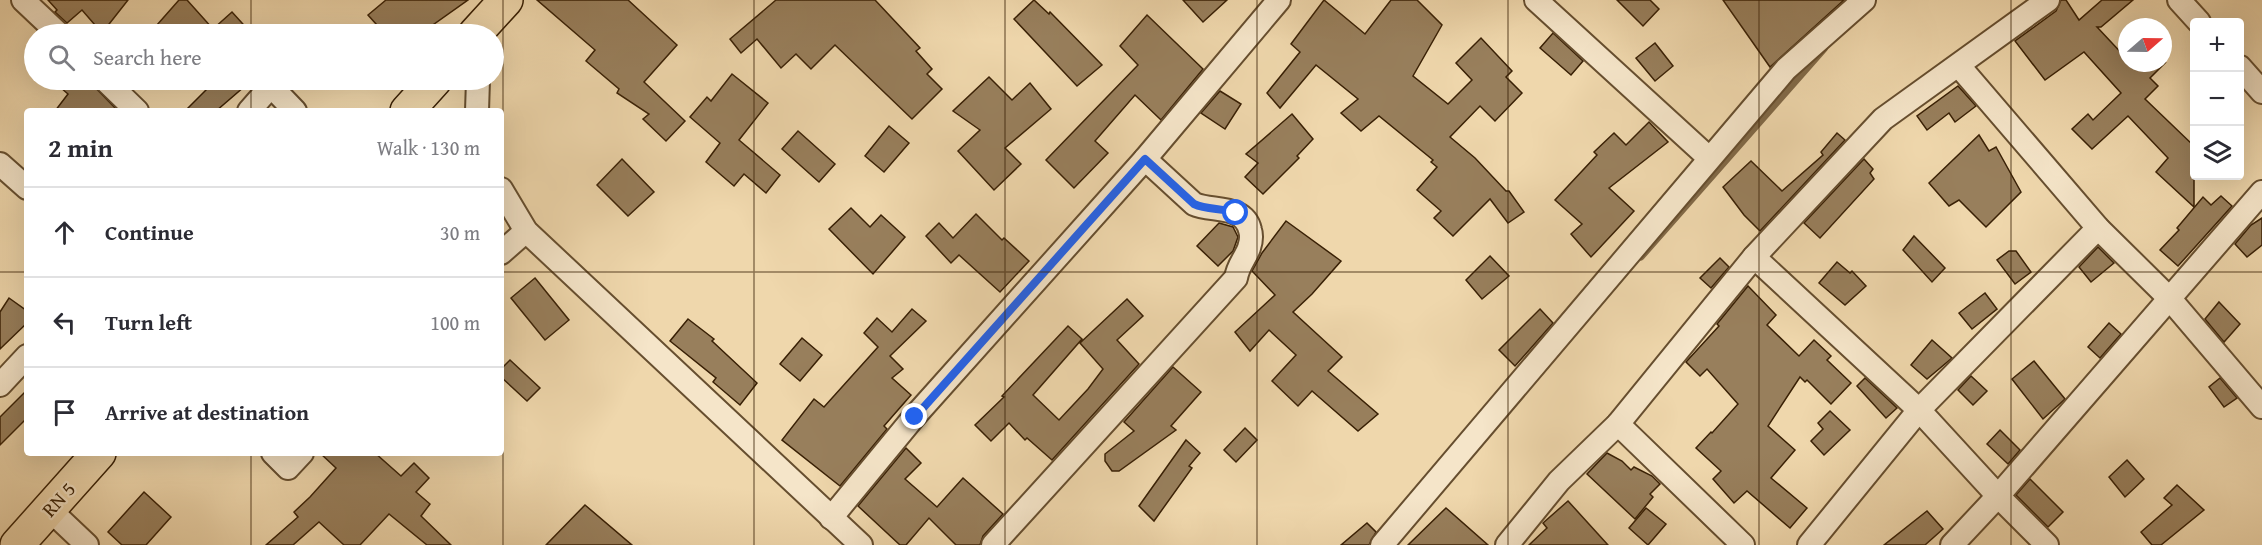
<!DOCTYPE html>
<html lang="en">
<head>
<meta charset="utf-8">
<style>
	body { margin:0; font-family:"Gentium Book Plus",serif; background:#f2f2f3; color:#2b2b33 }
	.controls { position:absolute; right:18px; top:18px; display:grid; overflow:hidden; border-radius:6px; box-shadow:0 6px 24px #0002 }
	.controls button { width:54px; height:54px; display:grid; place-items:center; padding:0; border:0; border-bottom:2px solid #e1e1e2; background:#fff; color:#2b2b33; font:30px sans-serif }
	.compass { position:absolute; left:2118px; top:18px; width:54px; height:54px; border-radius:50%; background:#fff; box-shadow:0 6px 24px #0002; rotate:70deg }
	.stop { position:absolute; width:18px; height:18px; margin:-14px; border:4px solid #2563eb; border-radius:50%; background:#fff }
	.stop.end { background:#2563eb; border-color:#fff; box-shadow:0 2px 6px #0008 }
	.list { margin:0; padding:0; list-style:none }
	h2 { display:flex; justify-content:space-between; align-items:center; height:78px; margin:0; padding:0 24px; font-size:26px }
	h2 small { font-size:20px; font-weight:400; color:#7c7c81 }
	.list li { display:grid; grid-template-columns:39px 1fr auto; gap:18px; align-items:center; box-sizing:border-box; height:90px; padding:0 24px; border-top:2px solid #e1e1e2 }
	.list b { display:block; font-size:22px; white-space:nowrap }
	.list em { font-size:20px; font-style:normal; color:#7c7c81 }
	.icon { flex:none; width:33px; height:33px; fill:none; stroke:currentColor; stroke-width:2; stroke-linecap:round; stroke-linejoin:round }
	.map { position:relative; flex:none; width:2262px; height:545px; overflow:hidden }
	.search { position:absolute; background:#fff; box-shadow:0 6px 24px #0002; left:24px; top:24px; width:480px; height:66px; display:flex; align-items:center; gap:15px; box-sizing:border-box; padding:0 21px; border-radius:33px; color:#7c7c81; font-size:22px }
	.panel { position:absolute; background:#fff; box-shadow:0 6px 24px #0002; left:24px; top:108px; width:480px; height:348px; border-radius:6px }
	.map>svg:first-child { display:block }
</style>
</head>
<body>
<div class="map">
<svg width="2262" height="545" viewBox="0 0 2262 545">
	<rect width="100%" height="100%" fill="#efd7ac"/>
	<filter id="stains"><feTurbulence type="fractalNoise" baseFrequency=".00333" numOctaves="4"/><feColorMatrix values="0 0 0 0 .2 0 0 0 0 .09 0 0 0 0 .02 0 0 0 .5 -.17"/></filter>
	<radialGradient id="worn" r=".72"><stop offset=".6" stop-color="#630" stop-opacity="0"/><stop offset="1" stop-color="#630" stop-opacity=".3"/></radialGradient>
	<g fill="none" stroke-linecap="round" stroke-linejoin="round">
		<path stroke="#816947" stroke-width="7" d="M1641,257L1824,49"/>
	</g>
	<g fill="#987f5c" stroke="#392005" stroke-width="1.5">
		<path d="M48,0H128L102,33L82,10L67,23L55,12L57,10Z"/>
		<path d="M179,0H187L213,29L232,12L252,34H149Z"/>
		<path d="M386,0H468L420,34H385L368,15Z"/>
		<path d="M537,0H628L677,45L644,82L685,121L666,141L643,119L649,114L617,93L619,89L586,61L595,50Z"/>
		<path d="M776,0H875L920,48L916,51L932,69L927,74L942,89L912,119L835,45L811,69L796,54L781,68L757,39L741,53L730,39Z"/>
		<path d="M1034,0L1049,14L1050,12L1102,65L1077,86L1014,19Z"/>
		<path d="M1183,0H1227L1203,22Z"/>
		<path d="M1324,0L1365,34L1391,0H1417L1442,25L1413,76L1448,104L1472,80L1456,63L1481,38L1512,71L1506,77L1522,93L1495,121L1480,106L1450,137L1475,158L1506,191H1509L1524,212L1508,223L1490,199L1453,236L1434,218L1441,211L1417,190L1437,167L1431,162L1433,160L1379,116L1361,131L1341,113L1358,99L1316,65L1280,108L1267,93L1300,52L1291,44Z"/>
		<path d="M1617,0H1650L1659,9L1643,26Z"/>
		<path d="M1723,0H1844L1770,67Z"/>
		<path d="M2061,0H2066L2079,20L2102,0H2133L2101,27H2097L2127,59V63H2165L2150,78L2158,86L2145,99L2194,146V207L2156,172L2168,158L2128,116L2092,149L2072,129L2088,114L2093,120L2121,93L2084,52L2045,80L2015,41L2056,11Z"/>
		<path d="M1147,15L1203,69L1161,120L1135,95L1095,141L1108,153L1074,188L1046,160L1138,65L1120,46Z"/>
		<path d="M1553,33L1583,61L1571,75L1540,48Z"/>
		<path d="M1655,43L1673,66L1655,81L1636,58Z"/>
		<path d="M732,74L768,103L739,140L780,175L766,193L744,174L734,186L706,162L720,143L690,117L707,97L711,101Z"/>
		<path d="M989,77L1012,100L1030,83L1051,109L1005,148L1021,164L994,190L958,151L980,130L953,111Z"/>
		<path d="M52,80H88L118,111H55L68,94Z"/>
		<path d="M216,80H252L216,111H185Z"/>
		<path d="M1958,86L1976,106L1955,122L1949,113L1927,130L1917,116Z"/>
		<path d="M1220,91L1241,104L1225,129L1201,113Z"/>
		<path d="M1292,114L1313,139L1297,156L1299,158L1263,194L1245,177L1258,163L1246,154Z"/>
		<path d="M1649,122L1668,142L1609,188L1634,211L1591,257L1571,234L1582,224L1555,200L1597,155L1594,152L1614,133L1626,145Z"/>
		<path d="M889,126L909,143L884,172L865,156Z"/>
		<path d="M798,131L835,164L819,182L782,149Z"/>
		<path d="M1837,133L1845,140L1760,231L1744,215L1723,187L1751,161L1782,191L1823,155L1821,152Z"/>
		<path d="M1979,135L1989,151L1996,147L2021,192L1986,227L1959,200L1949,206L1929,183Z"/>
		<path d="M622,159L654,192L628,216L597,185Z"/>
		<path d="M1864,159L1873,169L1870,173L1874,179L1820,238L1804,223Z"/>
		<path d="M2221,196L2232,206L2178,266L2160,250L2179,230L2177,228L2203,197L2211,205Z"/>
		<path d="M851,208L870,227L881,215L905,237L873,274L829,229Z"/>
		<path d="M976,214L1002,240L1004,238L1029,261L1000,292L959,255L951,263L926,236L939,223L953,238Z"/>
		<path d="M2262,218V245L2247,257L2235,244L2251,225Z"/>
		<path d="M1286,221L1341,261L1312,294L1293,312L1342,357L1328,371L1378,414L1358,431L1312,391L1298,406L1272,381L1296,355L1269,330L1250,351L1235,332L1275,295L1252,271L1262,253Z"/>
		<path d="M1219,223L1233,227L1238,237L1233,251L1218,266L1197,246Z"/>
		<path d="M1914,236L1945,268L1932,282L1903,250Z"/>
		<path d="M2098,247L2114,263L2091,282L2079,267Z"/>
		<path d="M2009,251H2016L2031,272L2015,284L1997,260Z"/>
		<path d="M1490,256L1509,276L1482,299L1466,280Z"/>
		<path d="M1720,258L1729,267L1711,288L1700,278Z"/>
		<path d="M1837,262L1850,273L1852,271L1866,286L1845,305L1819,283Z"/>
		<path d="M535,278L569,320L545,340L511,298Z"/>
		<path d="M1748,286L1776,315L1767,325L1799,356L1814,340L1831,356L1827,360L1851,383L1831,404L1807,380L1805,382L1800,377L1768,426L1795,450L1771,478L1807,508L1790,528L1747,491L1734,503L1713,479L1721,471L1696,448L1711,432L1712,433L1738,404L1707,369L1700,376L1686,362L1719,326L1717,324Z"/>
		<path d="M1985,293L1997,309L1972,329L1959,313Z"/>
		<path d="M9,298L27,311V323L0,349V312Z"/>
		<path d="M1127,299L1143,316L1117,340L1139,364L1052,460L1027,438L1025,440L1009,423L991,441L975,425L1004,397L1002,396L1068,326L1082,339L1033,395L1059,420L1088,389L1103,369L1080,343Z"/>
		<path d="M2219,302L2240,324L2224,342L2205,319Z"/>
		<path d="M912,309L926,321L890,356L903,369L892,378L911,395L884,426L887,429L840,486L782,440L814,399L824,407L878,347L864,333L877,318L892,332Z"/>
		<path d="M1540,309L1553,323L1515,366L1499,350Z"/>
		<path d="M688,319L714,339L712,341L757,383L740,405L713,382L716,378L670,341Z"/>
		<path d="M2109,323L2121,334L2100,358L2088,347Z"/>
		<path d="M802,338L822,355L800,381L780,364Z"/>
		<path d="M1932,340L1952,358L1927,379L1911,365Z"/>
		<path d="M510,360L540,388L527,401L501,377V369Z"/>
		<path d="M2034,361L2065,399L2043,419L2012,379Z"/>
		<path d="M1173,367L1201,392L1171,426L1176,430L1119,471H1112L1105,461V454L1134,431L1124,422Z"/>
		<path d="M1971,376L1987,391L1973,405L1958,390Z"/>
		<path d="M1865,378L1897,408L1886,418L1857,386Z"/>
		<path d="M2220,378L2237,398L2224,407L2209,387Z"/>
		<path d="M27,390V418L0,445V417Z"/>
		<path d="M1830,411L1850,430L1824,455L1811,441L1823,429L1818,423Z"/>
		<path d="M1245,428L1257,440L1236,462L1224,450Z"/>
		<path d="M2000,430L2020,450L2008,464L1987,444Z"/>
		<path d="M1186,440L1200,453L1189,466L1192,468L1154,521L1139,506Z"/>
		<path d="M906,448L921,463L905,479L937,507L963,478L1003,514L983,536L980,545H956L929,518L906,545H900L858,506Z"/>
		<path d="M320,453H375L401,476L414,463L429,478L416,492L430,504L421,516L451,545H427L389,514L360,545H344L319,522L293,545H266L298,517L294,512L310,497L336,468Z"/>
		<path d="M1607,453L1622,461L1631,470L1634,467L1652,476L1660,484L1650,494L1653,497L1635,519L1587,474Z"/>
		<path d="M2127,460L2144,479L2125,497L2109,477Z"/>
		<path d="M2030,479L2063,512L2048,527L2016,495Z"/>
		<path d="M2177,485L2204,510L2161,545H2152L2141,532L2172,505L2164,498Z"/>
		<path d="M144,492L171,517L146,545H122L108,532Z"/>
		<path d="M1568,501L1608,545H1529L1547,528L1543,523Z"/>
		<path d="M585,505L632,545H546Z"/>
		<path d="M1446,508L1488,545H1408Z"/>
		<path d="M1646,508L1666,524L1648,545L1629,528Z"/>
		<path d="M1927,511L1943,529L1925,545H1884Z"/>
		<path d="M1367,523L1376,532L1369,545H1341Z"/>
	</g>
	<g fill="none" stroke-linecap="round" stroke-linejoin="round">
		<defs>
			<g id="street">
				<path d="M23,0L59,34"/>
				<path d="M1536,0L1709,158"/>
				<path d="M2179,0L2199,22"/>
				<path d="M1959,66L2098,228L2170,299L2262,407"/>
				<path d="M2240,67L2262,92"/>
				<path d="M105,80L137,111"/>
				<path d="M249,111L271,86L295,111"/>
				<path d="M477,111L478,80"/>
				<path d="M0,164L27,188"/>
				<path d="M501,189L526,231L861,545"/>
				<path d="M501,253L526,231"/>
				<path d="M1754,257L1919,410L1998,496L2047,545"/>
				<path d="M0,385L27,356"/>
				<path d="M1618,424L1743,545"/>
				<path d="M273,453L288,468L302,453"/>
				<path d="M49,509L87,545"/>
				<path d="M831,518L914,417L1145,159L1279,0"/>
				<path d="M993,545L1236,278C1238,265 1245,259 1249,248C1251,242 1252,236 1250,230C1244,204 1211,212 1194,204L1145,159"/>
				<path d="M1382,545L1786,69L1864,0"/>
				<path d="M1507,545L1559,481L1618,424L1754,257L1883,119L2048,0"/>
				<path d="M1809,545L1919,410L2098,228"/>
				<path d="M1952,545L1998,496L2262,192"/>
			</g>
			<g id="primary">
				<path d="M475,34L506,0"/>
				<path d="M407,111L435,80"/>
				<path d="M17,545L99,453"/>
			</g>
		</defs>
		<use href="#street" stroke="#664e2f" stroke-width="26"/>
		<use href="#primary" stroke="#392005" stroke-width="36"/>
		<use href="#street" stroke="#f5e5c9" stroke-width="22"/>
		<use href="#primary" stroke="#efd7ac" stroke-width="33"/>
	</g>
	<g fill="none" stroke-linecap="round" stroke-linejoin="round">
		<path stroke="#2563eb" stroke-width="8" d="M915,417L1145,159L1194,204C1207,210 1222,208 1236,213"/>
	</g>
	<path fill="none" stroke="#392005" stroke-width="1.5" stroke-opacity="0.55" d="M251,0V34M503,0V545M754,0V545M1005,0V545M1257,0V545M1508,0V545M1759,0V545M2011,0V545M251,80V111M0,272H27M501,272H2262M251,453V545"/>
	<g text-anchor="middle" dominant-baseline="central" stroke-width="4.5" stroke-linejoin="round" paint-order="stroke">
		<g font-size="20" fill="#392005" stroke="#f5e5c9">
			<text transform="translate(58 499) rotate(-48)">RN 5</text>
		</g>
	</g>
	<rect width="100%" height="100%" filter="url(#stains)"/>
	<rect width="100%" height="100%" fill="url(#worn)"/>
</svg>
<div class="controls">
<button>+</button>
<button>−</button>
<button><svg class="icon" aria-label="layers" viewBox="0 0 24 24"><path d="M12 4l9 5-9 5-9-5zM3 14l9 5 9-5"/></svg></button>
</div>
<svg class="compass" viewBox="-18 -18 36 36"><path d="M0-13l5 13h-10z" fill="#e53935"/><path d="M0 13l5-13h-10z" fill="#7c7c81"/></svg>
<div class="stop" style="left:1236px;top:213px"></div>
<div class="stop end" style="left:915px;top:417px"></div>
<div class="search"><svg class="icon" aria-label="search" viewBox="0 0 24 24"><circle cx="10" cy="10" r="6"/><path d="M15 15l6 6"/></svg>Search here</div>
<section class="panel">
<h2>2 min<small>Walk · 130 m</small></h2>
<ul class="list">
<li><svg class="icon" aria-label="ahead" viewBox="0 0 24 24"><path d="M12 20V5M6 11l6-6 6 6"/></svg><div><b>Continue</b></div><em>30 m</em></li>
<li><svg class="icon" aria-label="left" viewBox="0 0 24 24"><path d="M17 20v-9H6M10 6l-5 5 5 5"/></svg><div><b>Turn left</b></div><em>100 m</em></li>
<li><svg class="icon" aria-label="arrive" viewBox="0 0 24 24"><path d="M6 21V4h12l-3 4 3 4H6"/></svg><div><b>Arrive at destination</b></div></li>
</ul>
</section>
</div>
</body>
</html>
